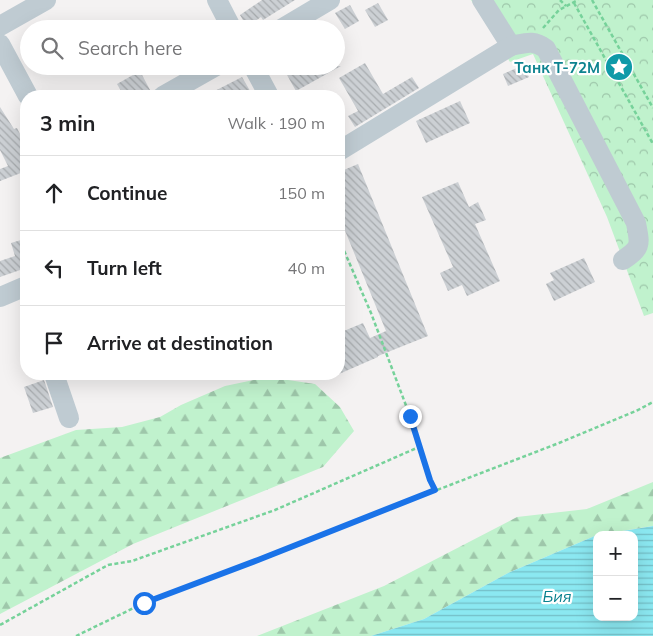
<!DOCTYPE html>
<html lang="en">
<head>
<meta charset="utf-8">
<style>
	body { margin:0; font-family:Mulish,sans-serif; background:#f2f2f2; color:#202124 }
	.controls { position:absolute; right:15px; bottom:15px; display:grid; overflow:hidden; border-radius:10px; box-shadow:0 5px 20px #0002 }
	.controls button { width:45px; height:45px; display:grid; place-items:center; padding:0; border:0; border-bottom:1px solid #e0e0e0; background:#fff; color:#202124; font:25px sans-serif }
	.stop { position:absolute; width:15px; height:15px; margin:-11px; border:4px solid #1a73e8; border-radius:50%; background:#fff }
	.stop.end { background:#1a73e8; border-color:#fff; box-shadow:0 1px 5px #0008 }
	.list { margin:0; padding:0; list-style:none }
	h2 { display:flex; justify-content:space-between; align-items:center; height:65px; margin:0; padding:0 20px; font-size:21px }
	h2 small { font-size:16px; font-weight:400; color:#757577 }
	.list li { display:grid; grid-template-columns:32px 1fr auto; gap:15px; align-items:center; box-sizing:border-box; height:75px; padding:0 20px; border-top:1px solid #e0e0e0 }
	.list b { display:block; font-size:19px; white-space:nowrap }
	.list em { font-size:16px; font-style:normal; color:#757577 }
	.icon { flex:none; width:28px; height:28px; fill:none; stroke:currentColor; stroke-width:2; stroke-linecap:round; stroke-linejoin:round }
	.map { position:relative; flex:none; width:653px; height:636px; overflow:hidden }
	.search { position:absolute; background:#fff; box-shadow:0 5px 20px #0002; left:20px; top:20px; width:325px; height:55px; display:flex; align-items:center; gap:12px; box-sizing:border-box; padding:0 18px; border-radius:28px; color:#757577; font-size:19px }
	.panel { position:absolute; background:#fff; box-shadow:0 5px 20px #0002; left:20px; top:90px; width:325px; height:290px; border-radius:20px }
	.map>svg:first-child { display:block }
</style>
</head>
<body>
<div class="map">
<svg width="653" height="636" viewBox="0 0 653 636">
	<defs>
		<pattern id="forest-firs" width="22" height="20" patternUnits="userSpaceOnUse" patternTransform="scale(1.25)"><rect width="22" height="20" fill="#c0f2cd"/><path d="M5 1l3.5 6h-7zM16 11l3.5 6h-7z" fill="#9ec7aa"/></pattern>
		<pattern id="park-crowns" width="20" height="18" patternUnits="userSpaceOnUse" patternTransform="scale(1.25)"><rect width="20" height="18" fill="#c0f2cd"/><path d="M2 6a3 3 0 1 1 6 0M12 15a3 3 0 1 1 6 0" fill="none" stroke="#9ec7aa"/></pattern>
		<pattern id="water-rules" width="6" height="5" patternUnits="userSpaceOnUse" patternTransform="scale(1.25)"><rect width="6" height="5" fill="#8be8f1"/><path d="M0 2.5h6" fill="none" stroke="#74bfc7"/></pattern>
		<pattern id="building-back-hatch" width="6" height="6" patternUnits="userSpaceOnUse" patternTransform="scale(1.25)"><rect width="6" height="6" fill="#ccd0d4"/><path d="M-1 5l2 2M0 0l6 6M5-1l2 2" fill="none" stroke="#a8acaf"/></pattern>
	</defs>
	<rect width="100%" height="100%" fill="#f4f2f2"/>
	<g fill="url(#forest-firs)">
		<path d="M268,377L315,384L340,407L354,431L323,467L133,544L0,614V458L76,430L122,427L160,417L181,405L225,386Z"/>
		<path d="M653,482V526L597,535L508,573L424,619L371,636H257L384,586L517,517L587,509Z"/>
	</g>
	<path fill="url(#park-crowns)" d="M471,0H653V313L644,316L607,217L533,54L510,62Z"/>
	<path fill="url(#water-rules)" d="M653,526V636H371L424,619L508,573L597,535V617H634V535H599Z"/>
	<g fill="url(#building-back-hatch)">
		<path d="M262,0H295L263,20L261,17L247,27L240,15Z"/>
		<path d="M378,3L388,20L375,27L365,10Z"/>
		<path d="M350,5L359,21L345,29L335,13Z"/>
		<path d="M365,63L383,94L412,77L419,88L355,127L348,116L358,111L339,78Z"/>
		<path d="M524,65L529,77L508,86L503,74Z"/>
		<path d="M282,66H341L296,91Z"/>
		<path d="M140,71L150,90L139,96H124L117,84Z"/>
		<path d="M242,77L253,96H205Z"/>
		<path d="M460,101L470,123L426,143L416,121Z"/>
		<path d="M0,107L14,129L17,128L26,146V171L0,181V169L8,166L0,150Z"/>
		<path d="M358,164L428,336L378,356V357L339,374V333L363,323L370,338L386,331L339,216V172Z"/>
		<path d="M458,182L469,207L478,202L486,220L475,224L500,281L467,296L462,285L448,291L440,273L453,267L422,197Z"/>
		<path d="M21,240L26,257V268L0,277V261L15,256L11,243Z"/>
		<path d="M584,258L595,282L554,301L546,284L554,280L550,273Z"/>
		<path d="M44,380L53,407L33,413L24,387Z"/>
	</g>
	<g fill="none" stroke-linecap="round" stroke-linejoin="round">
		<g stroke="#76d29a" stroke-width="2.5" stroke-dasharray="4 2.5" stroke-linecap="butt">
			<path d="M560,0L566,6"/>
			<path d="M592,0L653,108"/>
			<path d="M574,3L653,144"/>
			<path d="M543,28L559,10L578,0"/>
			<path d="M339,239L371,313L410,416L430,480L435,490"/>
			<path d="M0,625L108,565L132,561L275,510L419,447"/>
			<path d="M76,636L144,603L559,443L638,410L653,402"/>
		</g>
		<g stroke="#bfcbd2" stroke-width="20">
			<path d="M217,0L232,29"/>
			<path d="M482,0L511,46"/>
			<path d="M0,26L46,0"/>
			<path d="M281,29L330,0"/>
			<path d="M0,44L28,96"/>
			<path d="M253,66L269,96"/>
			<path d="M163,96L216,66"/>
			<path d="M339,151L511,46C526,43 533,39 546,49L636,223C640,245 642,247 623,260"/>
			<path d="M0,297L26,286"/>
			<path d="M54,374L69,418"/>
		</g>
	</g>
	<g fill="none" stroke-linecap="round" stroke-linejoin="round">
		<path stroke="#1a73e8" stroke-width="6" d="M144,603L258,560L435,490L430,480L410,416"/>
	</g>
	<defs>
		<symbol id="sight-disc" viewBox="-11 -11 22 22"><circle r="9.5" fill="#0f9aa8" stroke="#fff"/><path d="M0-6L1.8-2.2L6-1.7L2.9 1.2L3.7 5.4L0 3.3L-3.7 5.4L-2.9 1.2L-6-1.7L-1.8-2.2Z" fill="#fff"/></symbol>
	</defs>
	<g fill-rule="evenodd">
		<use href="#sight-disc" x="603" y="51" width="32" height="32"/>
	</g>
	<g text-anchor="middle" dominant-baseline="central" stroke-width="4.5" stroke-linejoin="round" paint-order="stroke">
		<g font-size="15" font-weight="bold" fill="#0d838f" stroke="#fff" text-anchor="end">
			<text x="600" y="67">Танк Т-72М</text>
		</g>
		<g font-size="16" font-style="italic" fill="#09818e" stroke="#fff">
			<text x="557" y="596">Бия</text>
		</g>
	</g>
</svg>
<div class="controls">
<button>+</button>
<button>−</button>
</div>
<div class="stop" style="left:144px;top:603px"></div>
<div class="stop end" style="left:410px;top:416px"></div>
<div class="search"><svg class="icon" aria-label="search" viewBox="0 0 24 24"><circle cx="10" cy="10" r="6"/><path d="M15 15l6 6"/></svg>Search here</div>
<section class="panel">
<h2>3 min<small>Walk · 190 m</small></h2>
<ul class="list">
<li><svg class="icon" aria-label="ahead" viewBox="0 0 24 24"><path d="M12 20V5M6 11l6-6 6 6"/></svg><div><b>Continue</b></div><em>150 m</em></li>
<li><svg class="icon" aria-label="left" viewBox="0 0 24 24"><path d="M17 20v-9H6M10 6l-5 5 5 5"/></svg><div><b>Turn left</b></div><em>40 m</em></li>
<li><svg class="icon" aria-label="arrive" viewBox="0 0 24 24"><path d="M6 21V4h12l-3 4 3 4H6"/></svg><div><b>Arrive at destination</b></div></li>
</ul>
</section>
</div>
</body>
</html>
